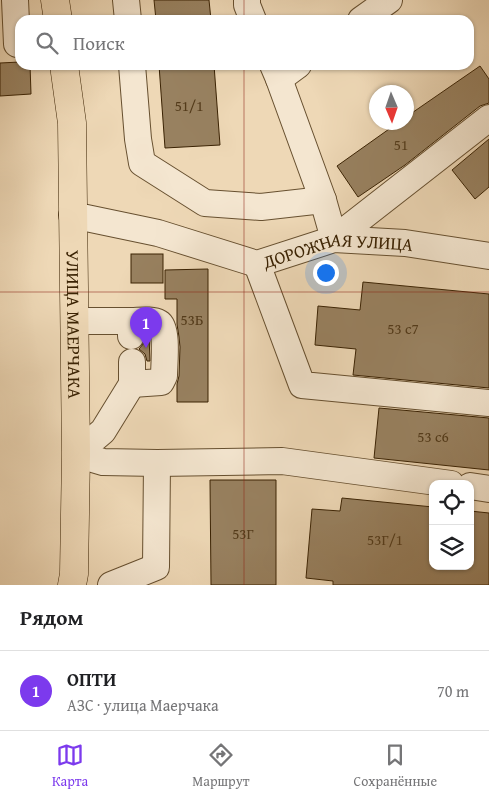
<!DOCTYPE html>
<html lang="ru">
<head>
<meta charset="utf-8">
<style>
	body { margin:0; font-family:"Gentium Book Plus",serif; background:#f2f2f2; color:#202124 }
	.controls { position:absolute; right:15px; bottom:15px; display:grid; overflow:hidden; border-radius:10px; box-shadow:0 1px 4px #0004 }
	.controls button { width:45px; height:45px; display:grid; place-items:center; padding:0; border:0; border-bottom:1px solid #e0e0e0; background:#fff; color:#202124; font:25px sans-serif }
	.compass { position:absolute; left:369px; top:85px; width:45px; height:45px; border-radius:50%; background:#fff; box-shadow:0 1px 4px #0004; rotate:178deg }
	.you { position:absolute; left:325px; top:272px; width:18px; height:18px; margin:-12px; border:4px solid #fff; border-radius:50%; background:#1a73e8; box-shadow:0 0 0 8px #1a73e833 }
	.badge { display:grid; place-items:center; width:32px; height:32px; border-radius:50%; background:#7c3aed; color:#fff; font-size:16px; font-weight:700 }
	.pin { position:absolute; translate:-50% -41px; filter:drop-shadow(0 1px 2px #0008) }
	.pin::after { content:''; position:absolute; top:26px; width:18px; height:15px; background:inherit; clip-path:polygon(0 0,100% 0,50% 100%) }
	.list { margin:0; padding:0; list-style:none }
	h2 { display:flex; justify-content:space-between; align-items:center; height:65px; margin:0; padding:0 20px; font-size:21px }
	h2 small { font-size:16px; font-weight:400; color:#757577 }
	.list li { display:grid; grid-template-columns:32px 1fr auto; gap:15px; align-items:center; box-sizing:border-box; height:80px; padding:0 20px; border-top:1px solid #e0e0e0 }
	.list b { display:block; font-size:19px; white-space:nowrap }
	.list p { margin:0; font-size:16px; white-space:nowrap; color:#757577 }
	.list em { font-size:16px; font-style:normal; color:#757577 }
	.icon { flex:none; width:28px; height:28px; fill:none; stroke:currentColor; stroke-width:2; stroke-linecap:round; stroke-linejoin:round }
	.map { position:relative; flex:none; width:489px; height:585px; overflow:hidden }
	.search { position:absolute; background:#fff; box-shadow:0 1px 4px #0004; left:15px; right:15px; top:15px; height:55px; display:flex; align-items:center; gap:12px; box-sizing:border-box; padding:0 18px; border-radius:15px; color:#757577; font-size:19px }
	.sheet { height:145px; background:#fff }
	nav { display:flex; justify-content:space-around; align-items:center; box-sizing:border-box; height:70px; border-top:1px solid #e0e0e0; background:#fff; font-size:14px; color:#757577 }
	nav a { display:grid; justify-items:center; gap:2px }
	nav .on { color:#7c3aed }
	.map>svg:first-child { display:block }
</style>
</head>
<body>
<div class="map">
<svg width="489" height="585" viewBox="0 0 489 585">
	<rect width="100%" height="100%" fill="#eed8b6"/>
	<filter id="stains"><feTurbulence type="fractalNoise" baseFrequency=".004" numOctaves="4"/><feColorMatrix values="0 0 0 0 .2 0 0 0 0 .09 0 0 0 0 .02 0 0 0 .5 -.17"/></filter>
	<radialGradient id="worn" r=".72"><stop offset=".6" stop-color="#630" stop-opacity="0"/><stop offset="1" stop-color="#630" stop-opacity=".3"/></radialGradient>
	<g fill="#988160" stroke="#3a2203">
		<path d="M154,0H209L211,20H156Z"/>
		<path d="M20,62V65H30L31,94L0,96V63Z"/>
		<path d="M159,65H214L220,145L165,148Z"/>
		<path d="M480,66L489,79V103L480,106L405,165L358,197L337,166L399,122H406V117Z"/>
		<path d="M489,139V187L475,199L452,170Z"/>
		<rect x="131" y="254" width="32" height="29"/>
		<path d="M208,269V402H177V384L179,376L180,347L179,337L177,324V299H165V270Z"/>
		<path d="M363,282L489,294V388L353,375L356,349L315,345L318,306L360,310Z"/>
		<path d="M146,336H149L150,361H147L145,354L139,349L144,343Z"/>
		<path d="M379,408L489,418V470L374,458Z"/>
		<path d="M210,480H276V585H211Z"/>
		<path d="M342,498L433,507V566H470V511L489,513V585H333V581L306,578L312,509L340,511Z"/>
	</g>
	<g fill="none" stroke-linecap="round" stroke-linejoin="round">
		<defs>
			<g id="minor">
				<path d="M15,0L17,44L20,43"/>
				<path d="M126,0L128,20"/>
				<path d="M247,0V5L253,20"/>
				<path d="M361,20L389,0"/>
				<path d="M132,65L138,139L142,163L205,203L261,207L323,200"/>
				<path d="M273,65L279,79L323,200L334,239L489,118"/>
				<path d="M279,79L298,65"/>
				<path id="s1" d="M72,215L158,233L257,264L334,239L405,243L489,256"/>
				<path d="M257,264L302,385L489,403"/>
				<path d="M74,321H131V336"/>
				<path d="M131,321C139,321 152,319 159,323C168,328 164,365 164,376L161,382L132,384"/>
				<path d="M76,454L103,462L157,463L282,461L451,484"/>
				<path d="M76,454L103,431L132,384V362"/>
				<path d="M470,486L489,489"/>
				<path d="M111,585L156,567L157,463"/>
			</g>
			<g id="major">
				<path d="M55,0L58,20"/>
				<path id="s2" d="M64,65L72,123L76,454L74,574L72,585"/>
			</g>
		</defs>
		<use href="#minor" stroke="#675030" stroke-width="28"/>
		<use href="#major" stroke="#3a2203" stroke-width="29"/>
		<use href="#minor" stroke="#f4e6d0" stroke-width="26"/>
		<use href="#major" stroke="#eed8b6" stroke-width="28"/>
	</g>
	<path fill="none" stroke="#8f2418" stroke-width="1" stroke-opacity="0.55" d="M244,0V20M244,65V585M0,292H489"/>
	<g text-anchor="middle" dominant-baseline="central" stroke-width="4" stroke-linejoin="round" paint-order="stroke">
		<g font-size="15" fill="#523a1a">
			<text x="189" y="105">51/1</text>
			<text x="401" y="144">51</text>
			<text x="192" y="319">53Б</text>
			<text x="403" y="328">53 с7</text>
			<text x="433" y="436">53 с6</text>
			<text x="243" y="533">53Г</text>
			<text x="385" y="539">53Г/1</text>
		</g>
		<g font-size="18" fill="#3a2203" stroke="#f4e6d0">
			<text stroke="none"><textPath href="#s1" startOffset="275">ДОРОЖНАЯ УЛИЦА</textPath></text>
			<text stroke="none"><textPath href="#s2" startOffset="260">УЛИЦА МАЕРЧАКА</textPath></text>
		</g>
	</g>
	<rect width="100%" height="100%" filter="url(#stains)"/>
	<rect width="100%" height="100%" fill="url(#worn)"/>
</svg>
<div class="controls">
<button><svg class="icon" aria-label="locate" viewBox="0 0 24 24"><circle cx="12" cy="12" r="6"/><path d="M12 2v4M12 18v4M2 12h4M18 12h4"/></svg></button>
<button><svg class="icon" aria-label="layers" viewBox="0 0 24 24"><path d="M12 4l9 5-9 5-9-5zM3 14l9 5 9-5"/></svg></button>
</div>
<svg class="compass" viewBox="-18 -18 36 36"><path d="M0-13l5 13h-10z" fill="#e53935"/><path d="M0 13l5-13h-10z" fill="#757577"/></svg>
<div class="you"></div>
<div class="pin badge" style="left:146px;top:348px">1</div>
<div class="search"><svg class="icon" aria-label="search" viewBox="0 0 24 24"><circle cx="10" cy="10" r="6"/><path d="M15 15l6 6"/></svg>Поиск</div>
</div>
<section class="sheet">
<h2>Рядом<small></small></h2>
<ul class="list">
<li><span class="badge">1</span><div><b>ОПТИ</b><p>АЗС · улица Маерчака</p></div><em>70 m</em></li>
</ul>
</section>
<nav>
<a class="on"><svg class="icon" aria-label="map" viewBox="0 0 24 24"><path d="M3 6l6-2 6 2 6-2v14l-6 2-6-2-6 2zM9 4v14M15 6v14"/></svg>Карта</a>
<a><svg class="icon" aria-label="directions" viewBox="0 0 24 24"><path d="M12 3l9 9-9 9-9-9zM9 14v-3h6M13 9l2 2-2 2"/></svg>Маршрут</a>
<a><svg class="icon" aria-label="saved" viewBox="0 0 24 24"><path d="M7 4h10v16l-5-4-5 4z"/></svg>Сохранённые</a>
</nav>
</body>
</html>
